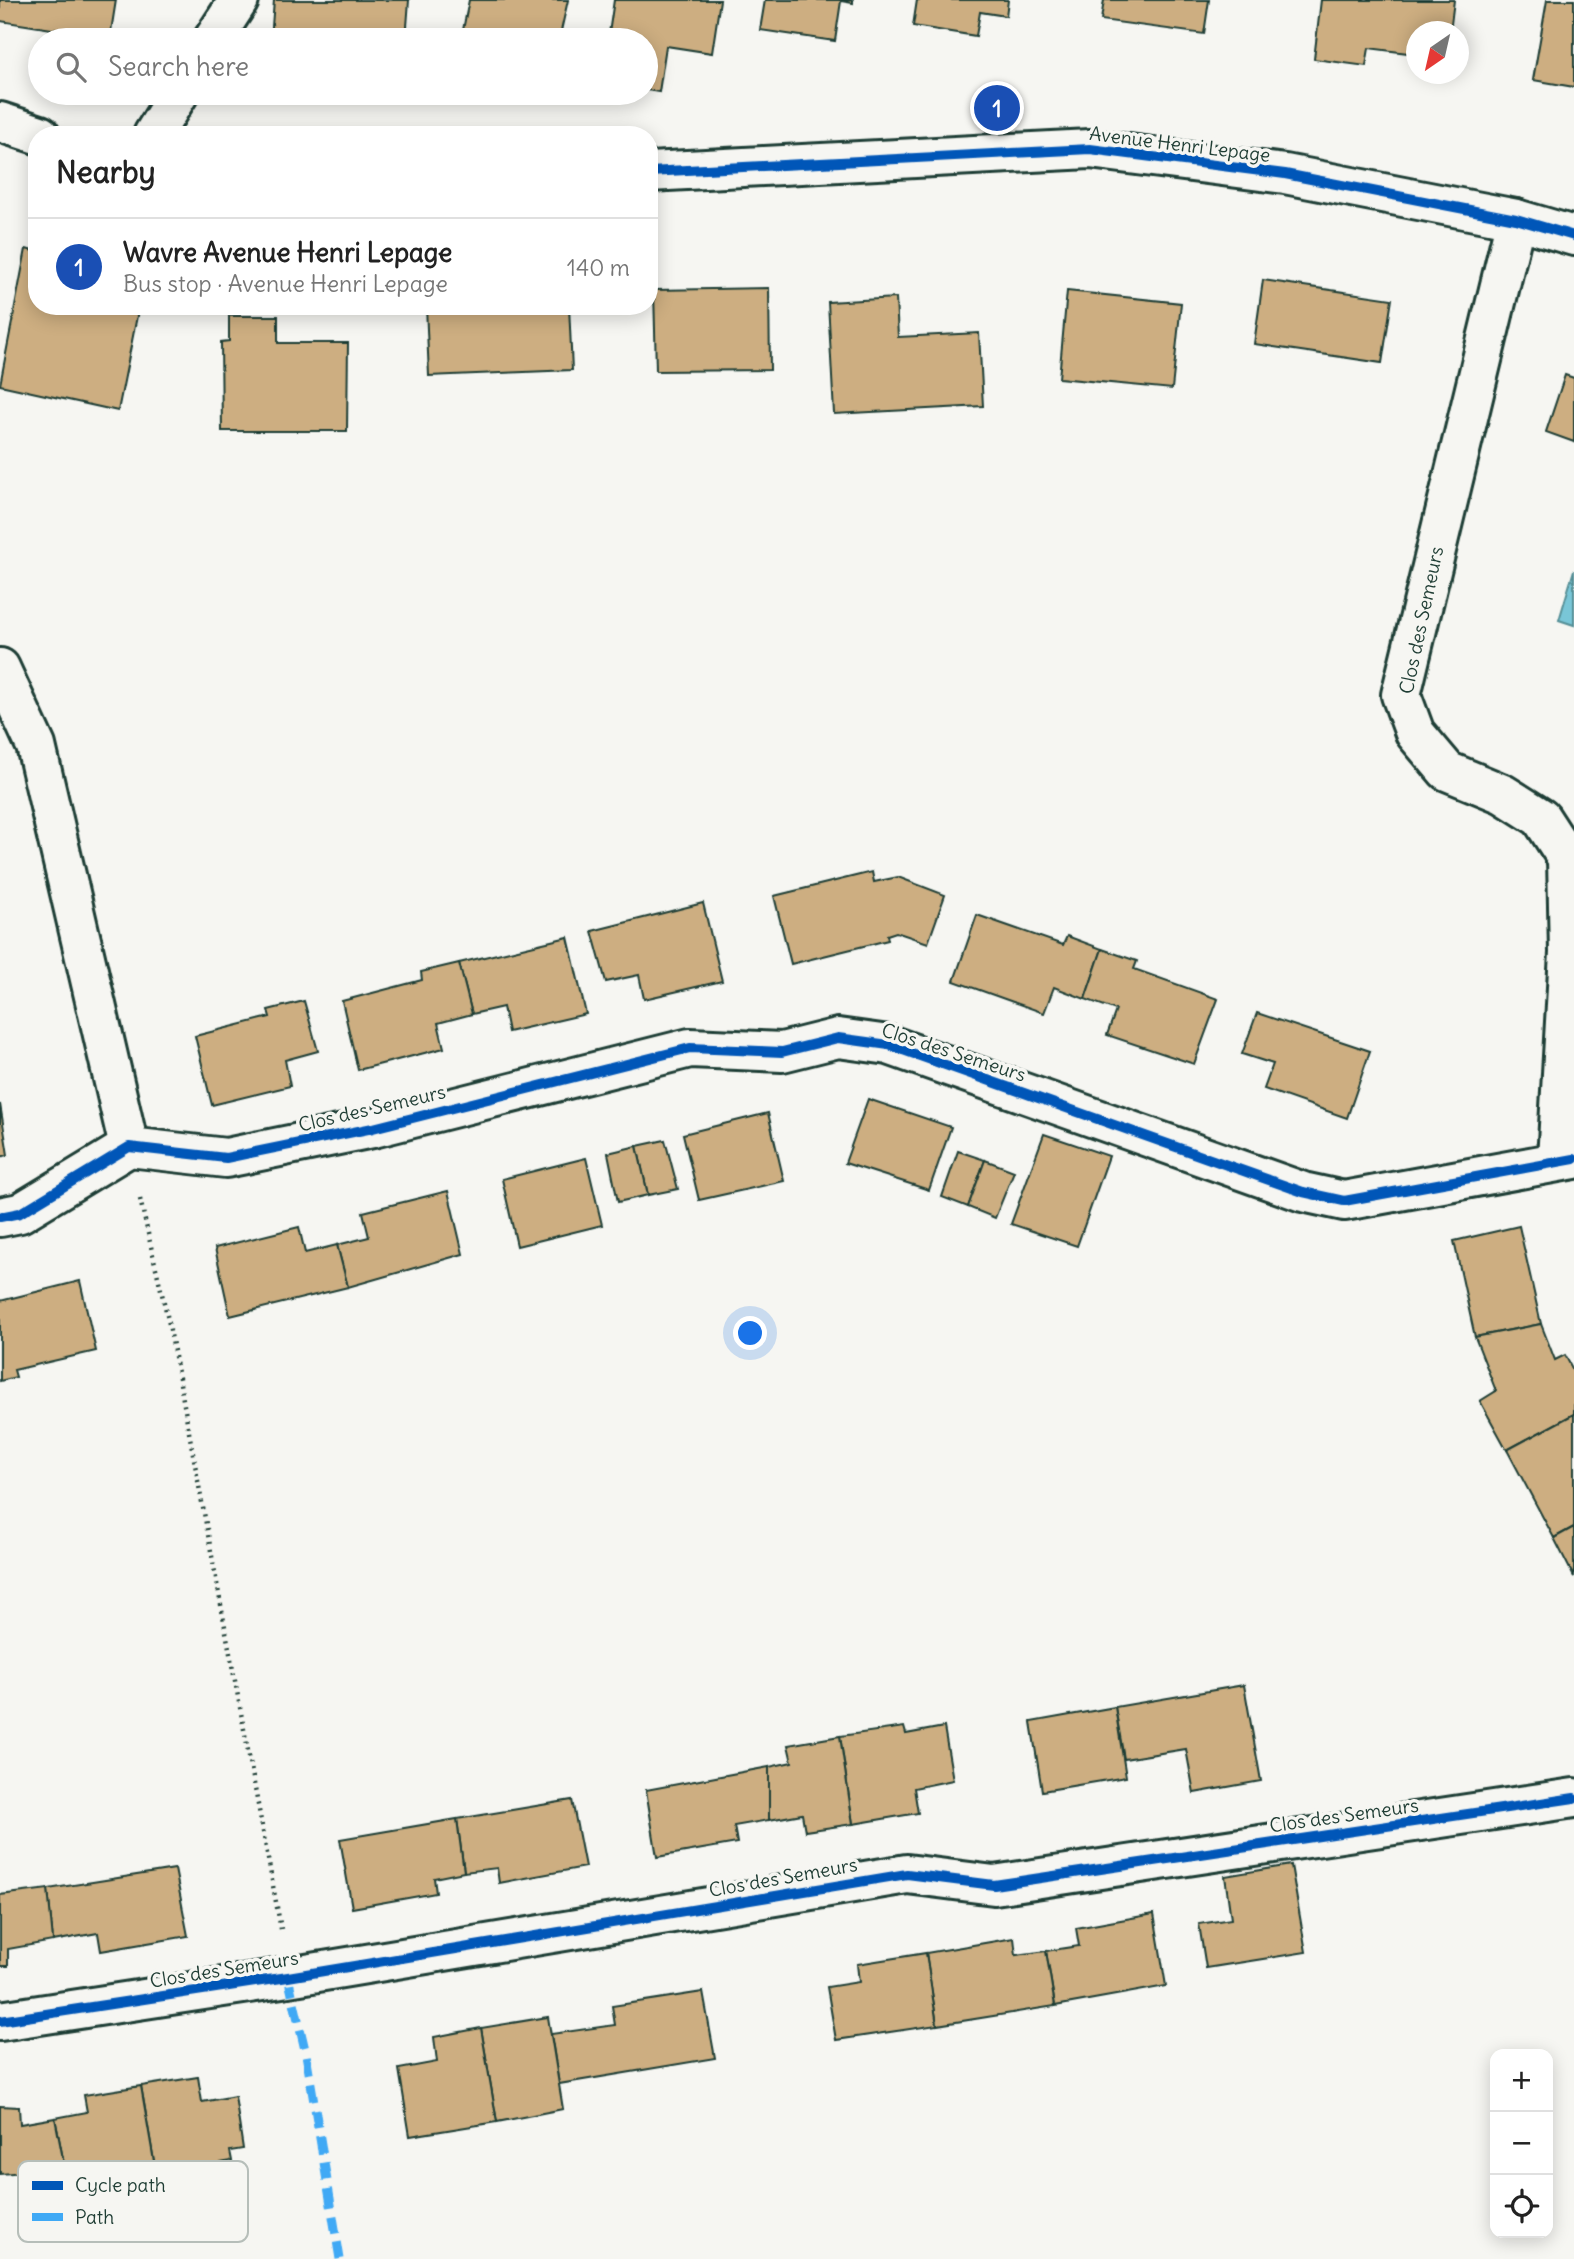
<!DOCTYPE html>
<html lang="en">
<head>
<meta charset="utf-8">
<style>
	body { margin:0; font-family:Delius,sans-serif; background:#f6f6f6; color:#222 }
	.controls { position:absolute; right:21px; bottom:21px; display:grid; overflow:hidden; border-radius:14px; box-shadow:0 4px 18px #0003 }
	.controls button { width:63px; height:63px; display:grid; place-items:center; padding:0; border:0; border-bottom:2px solid #e0e0e0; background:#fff; color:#222; font:35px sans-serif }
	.compass { position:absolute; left:1406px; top:21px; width:63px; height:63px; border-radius:50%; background:#fff; box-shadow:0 4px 18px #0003; rotate:214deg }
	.you { position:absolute; left:751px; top:1334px; width:24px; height:24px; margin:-18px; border:5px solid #fff; border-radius:50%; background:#1a73e8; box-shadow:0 0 0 10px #1a73e833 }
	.badge { display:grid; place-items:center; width:46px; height:46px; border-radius:50%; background:#111827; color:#fff; font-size:23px; font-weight:700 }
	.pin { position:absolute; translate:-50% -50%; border:4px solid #fff; box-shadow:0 2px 7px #0006 }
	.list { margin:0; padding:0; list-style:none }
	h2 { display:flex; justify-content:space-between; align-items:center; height:91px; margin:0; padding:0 28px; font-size:30px }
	h2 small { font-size:23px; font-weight:400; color:#767676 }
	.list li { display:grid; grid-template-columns:46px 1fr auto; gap:21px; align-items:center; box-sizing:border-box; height:98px; padding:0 28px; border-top:2px solid #e0e0e0 }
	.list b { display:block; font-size:26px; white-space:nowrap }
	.list p { margin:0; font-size:23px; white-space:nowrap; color:#767676 }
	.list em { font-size:23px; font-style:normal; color:#767676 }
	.icon { flex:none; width:38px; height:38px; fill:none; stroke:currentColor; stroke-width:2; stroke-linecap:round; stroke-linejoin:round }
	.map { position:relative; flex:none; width:1574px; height:2259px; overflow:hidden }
	.search { position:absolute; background:#fff; box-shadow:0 4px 18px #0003; left:28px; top:28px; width:630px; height:77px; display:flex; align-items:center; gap:18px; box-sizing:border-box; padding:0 24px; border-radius:38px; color:#767676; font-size:26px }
	.panel { position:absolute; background:#fff; box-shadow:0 4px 18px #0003; left:28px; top:126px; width:630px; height:189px; border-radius:28px }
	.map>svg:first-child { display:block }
</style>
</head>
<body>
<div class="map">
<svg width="1574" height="2259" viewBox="0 0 1574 2259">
	<rect width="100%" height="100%" fill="#f6f6f2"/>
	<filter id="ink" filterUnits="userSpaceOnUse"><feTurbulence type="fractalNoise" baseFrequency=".0143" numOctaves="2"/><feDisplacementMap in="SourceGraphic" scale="14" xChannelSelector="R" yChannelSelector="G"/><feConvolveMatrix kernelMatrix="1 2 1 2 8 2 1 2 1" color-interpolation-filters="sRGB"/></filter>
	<g filter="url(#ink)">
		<path fill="#79c6d7" stroke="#558f96" stroke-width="2" d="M1574,570V625L1559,620Z"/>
		<g fill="#cdae81" stroke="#1f3d34" stroke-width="2">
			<path d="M0,0H116L110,38L0,21Z"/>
			<path d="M274,0H409L406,40H271Z"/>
			<path d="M469,0H568L559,40H461Z"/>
			<path d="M614,0H720L712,53L666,46L659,92L646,90V40H608Z"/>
			<path d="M765,0H853V3L841,1L835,41L760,30Z"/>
			<path d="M917,0H1008L1006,16L980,12L976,36L913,26Z"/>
			<path d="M1104,0H1209L1204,34L1101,20Z"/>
			<path d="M1321,0H1454L1450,32H1416V54L1369,48L1366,66L1314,59Z"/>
			<path d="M1547,0H1574V87L1533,80Z"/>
			<path d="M26,249L37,252V306H139L118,411L0,385Z"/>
			<path d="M1263,280L1392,299L1382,363L1254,344Z"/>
			<path d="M769,288L770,370L656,371L654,290Z"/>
			<path d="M1067,291L1181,303L1172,389L1059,378Z"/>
			<path d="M896,298L898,337L979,333L983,406L834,414L828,302Z"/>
			<path d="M426,306H569L572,370L429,376Z"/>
			<path d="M229,316H278V343H348L347,431H222L221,342L229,341Z"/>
			<path d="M1565,375L1574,378V442L1546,432Z"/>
			<path d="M872,872L874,882L898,877L945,895L928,943L896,932L887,935L888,940L791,964L774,896Z"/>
			<path d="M703,903L722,981L644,999L639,975L606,982L592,931Z"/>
			<path d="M977,915L1063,945L1067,936L1102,949L1085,999L1054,987L1044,1013L954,981Z"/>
			<path d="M568,937L586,1014L508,1032L503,1007L472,1014L459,963Z"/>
			<path d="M1102,949L1137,961L1134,969L1218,999L1194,1064L1107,1035L1116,1010L1085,999Z"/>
			<path d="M459,963L472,1014L438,1023L444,1048L358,1070L342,1001L422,980L421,972Z"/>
			<path d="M304,1001L318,1051L285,1060L290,1086L212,1105L195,1036L270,1017L268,1010Z"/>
			<path d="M1257,1013L1370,1051L1347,1118L1264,1089L1273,1064L1242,1054Z"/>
			<path d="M868,1099L951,1127L929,1190L845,1163Z"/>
			<path d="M0,1104L8,1155L0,1157Z"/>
			<path d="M768,1113L784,1181L699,1200L683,1134Z"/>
			<path d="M1044,1134L1109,1156L1077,1246L1011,1224Z"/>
			<path d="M665,1140L678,1189L648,1195L637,1146Z"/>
			<path d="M637,1146L648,1195L618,1202L608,1153Z"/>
			<path d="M958,1151L985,1160L968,1207L942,1197Z"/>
			<path d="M586,1158L602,1225L517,1246L502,1179Z"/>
			<path d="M985,1160L1014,1171L995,1218L968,1207Z"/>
			<path d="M448,1191L463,1254L348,1287L337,1245L369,1237L363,1212Z"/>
			<path d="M1519,1226L1541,1324L1475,1337L1454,1241Z"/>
			<path d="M299,1227L305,1253L337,1245L348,1287L230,1316L215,1248Z"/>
			<path d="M80,1281L96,1351L14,1370L16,1377L0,1381V1301Z"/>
			<path d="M1541,1324L1555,1360L1565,1355L1574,1372V1414L1507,1450L1480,1401L1496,1391L1475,1337Z"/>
			<path d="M1574,1414V1527L1554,1538L1507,1450Z"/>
			<path d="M1574,1527V1577L1554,1538Z"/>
			<path d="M1244,1685L1261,1781L1194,1793L1186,1749L1124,1759L1115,1707Z"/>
			<path d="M1115,1707L1126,1777L1042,1791L1031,1722Z"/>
			<path d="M904,1727L906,1734L944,1727L953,1780L914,1788L918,1813L853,1824L840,1736Z"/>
			<path d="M840,1736L853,1824L805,1831L802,1814L769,1820V1767L792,1762L788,1745Z"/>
			<path d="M769,1767V1820L734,1826L737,1843L657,1857L646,1790Z"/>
			<path d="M572,1800L585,1867L499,1883L497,1868L464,1872L457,1819Z"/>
			<path d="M457,1819L464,1872L434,1878L436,1893L352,1908L340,1839Z"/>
			<path d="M1291,1865L1306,1952L1206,1968L1199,1924L1231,1919L1225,1876Z"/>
			<path d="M175,1869L188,1936L101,1951L98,1933L53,1941L48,1889Z"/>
			<path d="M48,1889L53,1941L8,1949V1966H0V1895Z"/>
			<path d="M1154,1914L1166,1986L1055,2006L1046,1951L1079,1946L1076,1928Z"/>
			<path d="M1014,1938L1016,1955L1046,1951L1055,2006L937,2025L926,1953Z"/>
			<path d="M926,1953L937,2025L836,2040L827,1987L859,1982L857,1964Z"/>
			<path d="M703,1992L715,2058L559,2084L551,2034L615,2025L612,2006Z"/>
			<path d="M548,2017L563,2109L497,2122L481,2028Z"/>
			<path d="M481,2028L497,2122L410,2136L399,2069L437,2062L434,2037Z"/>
			<path d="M198,2077L202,2102L235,2096L243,2149L230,2151L232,2161L156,2173L141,2086Z"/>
			<path d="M141,2086L156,2173L99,2182L95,2165L65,2169L55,2118L87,2112L84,2095Z"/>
			<path d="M0,2106L19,2107L20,2124L55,2118L65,2169L0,2174Z"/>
		</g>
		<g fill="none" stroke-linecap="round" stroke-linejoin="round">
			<defs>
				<g id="minor">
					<path d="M213,40L239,0"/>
					<path d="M0,122L40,135"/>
					<path d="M153,135L179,93"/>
					<path d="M649,172L1090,149L1285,174L1516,219L1574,236"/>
					<path d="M1516,219L1401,695L1415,733L1447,771L1503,794L1541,818L1567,858L1569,953L1557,1160"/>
					<path d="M0,668L36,746L129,1147"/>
					<path d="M0,1217L20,1213L129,1147L226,1158L373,1128L690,1048L782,1052L838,1038L889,1045L1303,1192L1344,1201L1574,1159"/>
					<path d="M0,2021L288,1977L907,1874L994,1885L1574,1798"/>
				</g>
			</defs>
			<use href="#minor" stroke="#1f3d34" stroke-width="44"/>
			<path stroke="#1f3d34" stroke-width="4.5" stroke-dasharray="2 5" stroke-linecap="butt" d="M140,1199L169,1324L281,1929"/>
			<use href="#minor" stroke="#f6f6f2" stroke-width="38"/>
			<path stroke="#3fa9f5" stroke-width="9" stroke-dasharray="18 9" stroke-linecap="butt" d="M288,1977L306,2054L340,2259"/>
			<defs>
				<g id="cycleway">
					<path d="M649,172L1090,149L1285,174L1516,219L1574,236"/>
					<path d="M0,1217L20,1213L129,1147L226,1158L373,1128L690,1048L782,1052L838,1038L889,1045L1303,1192L1344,1201L1574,1159"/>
					<path d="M0,2021L288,1977L907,1874L994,1885L1574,1798"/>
				</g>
			</defs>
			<use href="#cycleway" stroke="#f6f6f2" stroke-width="15"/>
			<use href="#cycleway" stroke="#0057b8" stroke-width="10"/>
		</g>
	</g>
	<g text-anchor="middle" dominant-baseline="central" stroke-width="7" stroke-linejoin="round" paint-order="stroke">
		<g font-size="19" fill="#1f3d34" stroke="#f6f6f2">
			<text transform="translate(1180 144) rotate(7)">Avenue Henri Lepage</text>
			<text transform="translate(1421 620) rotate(-78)">Clos des Semeurs</text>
			<text transform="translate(954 1052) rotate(18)">Clos des Semeurs</text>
			<text transform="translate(372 1108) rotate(-13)">Clos des Semeurs</text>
			<text transform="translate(1344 1815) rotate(-8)">Clos des Semeurs</text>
			<text transform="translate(783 1877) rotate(-10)">Clos des Semeurs</text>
			<text transform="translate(224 1969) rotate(-9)">Clos des Semeurs</text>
		</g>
	</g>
	<rect x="18" y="2161" width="230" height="81" rx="10" fill="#f6f6f2" stroke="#b6beb9" stroke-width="2"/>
	<rect x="32" y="2181" width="31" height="9" fill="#0057b8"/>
	<rect x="32" y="2213" width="31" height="8" fill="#3fa9f5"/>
	<g font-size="19" fill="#1f3d34">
		<text x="75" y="2192">Cycle path</text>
		<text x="75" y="2224">Path</text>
	</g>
</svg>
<div class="controls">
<button>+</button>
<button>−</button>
<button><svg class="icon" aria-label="locate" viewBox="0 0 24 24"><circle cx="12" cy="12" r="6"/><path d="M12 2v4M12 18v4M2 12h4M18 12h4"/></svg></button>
</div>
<svg class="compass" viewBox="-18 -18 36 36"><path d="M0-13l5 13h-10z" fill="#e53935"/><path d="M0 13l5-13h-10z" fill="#767676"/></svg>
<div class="you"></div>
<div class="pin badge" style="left:997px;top:108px;background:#1a4fb4">1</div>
<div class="search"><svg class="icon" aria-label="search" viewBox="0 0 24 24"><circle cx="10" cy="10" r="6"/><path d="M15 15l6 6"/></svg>Search here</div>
<section class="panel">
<h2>Nearby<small></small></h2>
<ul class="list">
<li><span class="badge" style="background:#1a4fb4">1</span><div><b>Wavre Avenue Henri Lepage</b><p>Bus stop · Avenue Henri Lepage</p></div><em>140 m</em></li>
</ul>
</section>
</div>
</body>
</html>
